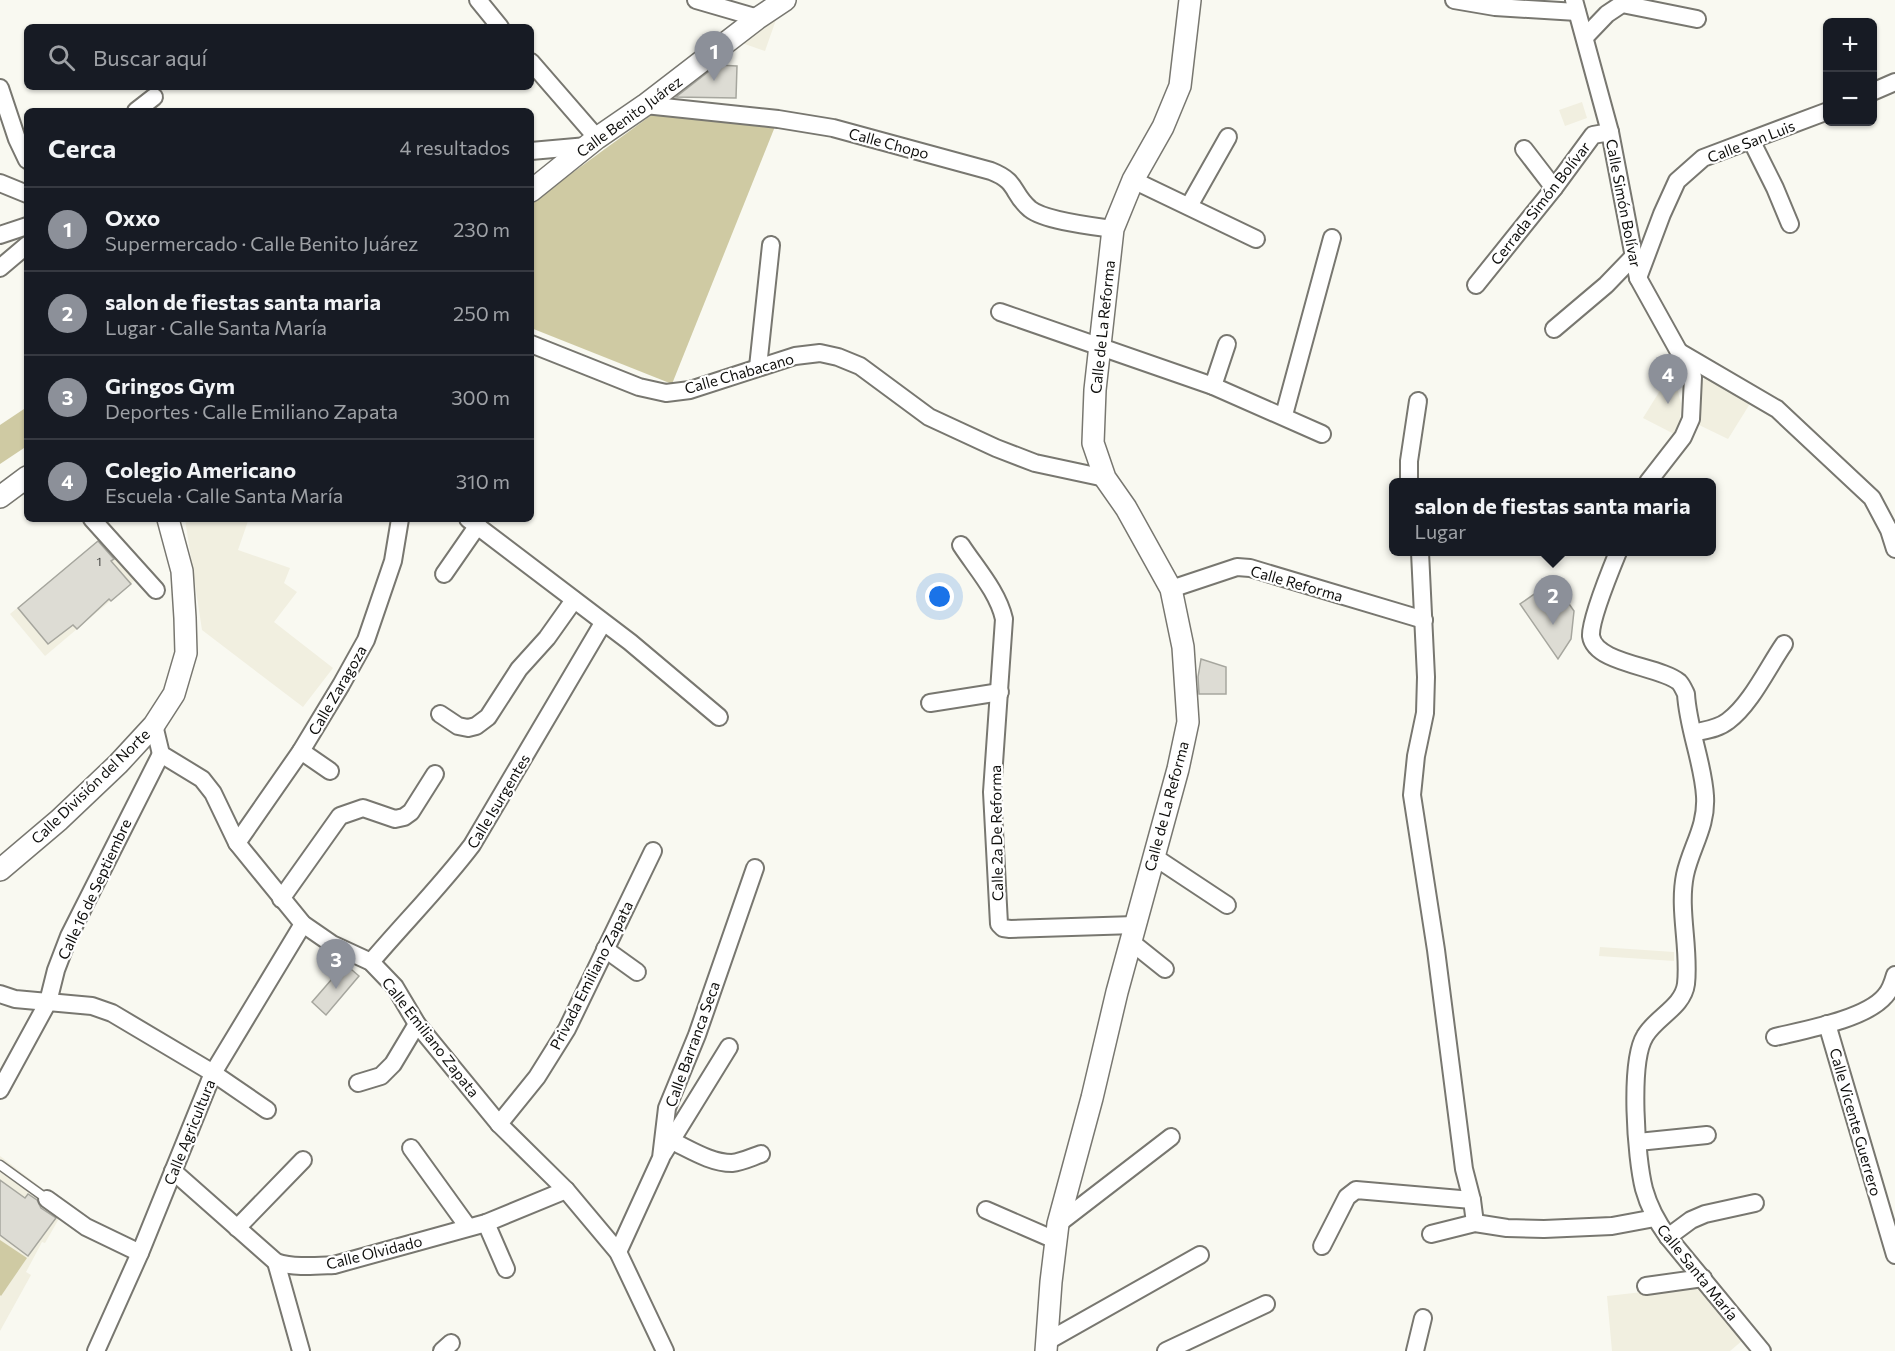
<!DOCTYPE html>
<html lang="es">
<head>
<meta charset="utf-8">
<style>
	body { margin:0; font-family:Commissioner,sans-serif; background:#20242c; color:#f1f3f6 }
	.controls { position:absolute; right:18px; top:18px; display:grid; overflow:hidden; border-radius:9px; box-shadow:0 2px 4px #0004 }
	.controls button { width:54px; height:54px; display:grid; place-items:center; padding:0; border:0; border-bottom:2px solid #363941; background:#171b24; color:#f1f3f6; font:30px sans-serif }
	.you { position:absolute; left:940px; top:597px; width:21px; height:21px; margin:-15px; border:4px solid #fff; border-radius:50%; background:#1a73e8; box-shadow:0 0 0 9px #1a73e833 }
	.badge { display:grid; place-items:center; width:39px; height:39px; border-radius:50%; background:#8c9099; color:#fff; font-size:20px; font-weight:700 }
	.pin { position:absolute; translate:-50% -50px; filter:drop-shadow(0 2px 3px #0008) }
	.pin::after { content:''; position:absolute; top:32px; width:21px; height:18px; background:inherit; clip-path:polygon(0 0,100% 0,50% 100%) }
	.popup { position:absolute; left:1389px; top:478px; width:327px; height:78px; box-sizing:border-box; display:grid; place-content:center; border-radius:9px; background:#171b24; filter:drop-shadow(0 2px 4px #0005); font-size:20px; white-space:nowrap; color:#9ea1a6 }
	.popup b { font-size:22px; color:#f1f3f6 }
	.popup::after { content:''; position:absolute; left:50%; top:100%; margin-left:-12px; border:12px solid transparent; border-top-color:#171b24 }
	.list { margin:0; padding:0; list-style:none }
	h2 { display:flex; justify-content:space-between; align-items:center; height:78px; margin:0; padding:0 24px; font-size:26px }
	h2 small { font-size:20px; font-weight:400; color:#9ea1a6 }
	.list li { display:grid; grid-template-columns:39px 1fr auto; gap:18px; align-items:center; box-sizing:border-box; height:84px; padding:0 24px; border-top:2px solid #363941 }
	.list b { display:block; font-size:22px; white-space:nowrap }
	.list p { margin:0; font-size:20px; white-space:nowrap; color:#9ea1a6 }
	.list em { font-size:20px; font-style:normal; color:#9ea1a6 }
	.icon { flex:none; width:33px; height:33px; fill:none; stroke:currentColor; stroke-width:2; stroke-linecap:round; stroke-linejoin:round }
	.map { position:relative; flex:none; width:1895px; height:1351px; overflow:hidden }
	.search { position:absolute; background:#171b24; box-shadow:0 2px 4px #0004; left:24px; top:24px; width:510px; height:66px; display:flex; align-items:center; gap:15px; box-sizing:border-box; padding:0 21px; border-radius:9px; color:#9ea1a6; font-size:22px }
	.panel { position:absolute; background:#171b24; box-shadow:0 2px 4px #0004; left:24px; top:108px; width:510px; height:414px; border-radius:9px }
	.map>svg:first-child { display:block }
</style>
</head>
<body>
<div class="map">
<svg width="1895" height="1351" viewBox="0 0 1895 1351">
	<rect width="100%" height="100%" fill="#f9f9f1"/>
	<g fill="#f1efe0">
		<path d="M778,14L765,51L739,42Z"/>
		<path d="M1582,102L1587,118L1565,126L1559,110Z"/>
		<path d="M1671,373L1675,379L1681,403L1680,421L1676,435L1643,418Z"/>
		<path d="M1706,374L1751,402L1728,439L1697,424L1702,383Z"/>
		<path d="M185,519H246L248,521L238,550L290,568L284,583L297,592L274,622L333,668L303,707L202,630Z"/>
		<path d="M100,539L135,580L45,656L10,614Z"/>
		<path d="M1600,947L1674,952V961L1599,956Z"/>
		<path d="M0,1156L51,1195L61,1215L45,1243L42,1242L26,1272L31,1275L0,1331Z"/>
		<path d="M1696,1286L1743,1340L1730,1351H1612L1607,1296Z"/>
	</g>
	<g fill="#cfcaa3">
		<path d="M657,111L776,124L672,384L531,328V203Z"/>
		<path d="M27,407V446L0,464V425Z"/>
		<path d="M0,1240L27,1258L1,1296L0,1295Z"/>
	</g>
	<g fill="#dddcd4" stroke="#a6a69e" stroke-width="1.5">
		<path d="M717,65L737,66L736,98L676,97Z"/>
		<path d="M98,541L114,559L111,561L131,584L111,601L109,599L77,629L73,625L48,644L18,608Z"/>
		<path d="M1553,581L1574,611L1571,639L1558,659L1520,604Z"/>
		<path d="M1201,659L1226,667V694H1199L1198,677Z"/>
		<path d="M345,964L359,976L326,1015L312,1002Z"/>
		<path d="M0,1180L25,1198L28,1194L37,1200L41,1208L56,1218L28,1256L0,1235Z"/>
	</g>
	<g fill="none" stroke-linecap="round" stroke-linejoin="round">
		<defs>
			<path id="service" d="M0,1165L47,1199"/>
			<g id="minor">
				<path d="M478,0L500,27"/>
				<path d="M696,0L758,18"/>
				<path d="M1454,0L1495,7L1577,12"/>
				<path d="M1574,0L1610,132L1638,278L1693,377L1691,419L1683,437L1648,482"/>
				<path d="M1585,37L1607,14L1622,4L1697,19"/>
				<path d="M531,62L597,138"/>
				<path d="M0,88L17,139L27,160"/>
				<path d="M1872,92L1895,82"/>
				<path d="M645,105L778,119L833,128L991,171C1019,182 1011,193 1030,209C1045,221 1092,226 1113,229"/>
				<path d="M136,111L154,97"/>
				<path d="M1751,140L1775,188L1790,224"/>
				<path d="M1524,149L1554,188"/>
				<path d="M531,151L587,146"/>
				<path d="M1133,180L1256,239"/>
				<path d="M0,183L27,194"/>
				<path d="M1189,206L1228,137"/>
				<path d="M0,235L27,226"/>
				<path d="M0,268L27,245"/>
				<path d="M1638,278L1662,214L1677,181L1703,158L1828,111"/>
				<path d="M1476,285L1554,188L1593,135L1610,132"/>
				<path d="M1000,312L1213,386L1322,434"/>
				<path d="M1554,329L1606,285L1633,257"/>
				<path d="M531,344L639,387L666,393L690,390L795,356L820,353L838,357L860,366L929,417L996,448L1035,463L1105,478"/>
				<path d="M1681,353L1777,409L1872,498L1889,530L1895,549"/>
				<path d="M758,367L771,245"/>
				<path d="M1213,386L1227,344"/>
				<path d="M1284,415L1332,238"/>
				<path d="M1409,482V461L1418,401"/>
				<path d="M92,519L156,590"/>
				<path d="M468,519L630,642L719,717"/>
				<path d="M961,545C976,568 998,592 1004,619L992,792L999,924L1003,928L1010,929L1135,925"/>
				<path d="M1420,552L1426,677L1425,713L1416,756L1412,795L1436,950L1464,1169L1472,1200L1475,1223"/>
				<path d="M1618,552C1611,569 1590,620 1591,636C1595,664 1660,666 1679,682C1682,685 1684,690 1686,694C1688,729 1703,762 1705,796C1707,827 1691,847 1685,875C1678,910 1690,948 1686,984C1683,1007 1656,1017 1645,1036C1629,1062 1636,1158 1644,1189C1649,1207 1657,1222 1668,1237L1762,1351"/>
				<path d="M444,574L478,525"/>
				<path d="M1171,589L1237,567L1250,568L1424,620"/>
				<path d="M930,703L1000,692"/>
				<path d="M440,714L458,726L468,728L476,726L488,717L519,669L547,638L574,600"/>
				<path d="M154,725L161,754L202,779L213,793L237,843L303,924L332,944L371,962L395,987L417,1024L499,1124L566,1190L618,1252L665,1351"/>
				<path d="M1693,733C1705,730 1718,729 1728,721C1751,704 1768,667 1784,644"/>
				<path d="M301,751L330,771"/>
				<path d="M237,843L301,751L341,685L366,640L393,561L400,519"/>
				<path d="M1153,856L1227,905"/>
				<path d="M281,899L340,816L363,808L395,819L404,817L411,812L435,774"/>
				<path d="M1130,941L1165,969"/>
				<path d="M605,949L637,972"/>
				<path d="M371,962C404,923 441,886 472,845L603,623"/>
				<path d="M0,994L15,999L92,1006L112,1013L213,1073L267,1110"/>
				<path d="M1827,1024L1895,1255"/>
				<path d="M1775,1037C1804,1030 1866,1019 1885,996C1890,991 1893,982 1895,975"/>
				<path d="M358,1083L381,1076L393,1064L417,1024"/>
				<path d="M0,1090L48,1002L56,970L69,936L161,754"/>
				<path d="M499,1124L537,1077L567,1029L653,851"/>
				<path d="M672,1141C691,1150 711,1163 732,1163C742,1162 752,1157 761,1154"/>
				<path d="M1638,1142L1707,1135"/>
				<path d="M411,1148L468,1227"/>
				<path d="M663,1154L729,1047"/>
				<path d="M173,1171L276,1262C294,1268 314,1266 334,1265L486,1223L566,1190"/>
				<path d="M47,1199L86,1227L140,1253"/>
				<path d="M986,1210L1055,1240"/>
				<path d="M486,1223L506,1269"/>
				<path d="M1058,1224L1171,1137"/>
				<path d="M237,1228L303,1160"/>
				<path d="M1431,1234L1475,1223L1507,1228L1544,1229L1612,1226L1655,1218"/>
				<path d="M1668,1237L1691,1220L1705,1214L1755,1203"/>
				<path d="M1322,1246L1347,1197L1356,1190L1472,1200"/>
				<path d="M618,1252L661,1158L667,1108L697,1035L755,868"/>
				<path d="M276,1262L301,1351"/>
				<path d="M1646,1286L1703,1278"/>
				<path d="M1046,1342L1200,1255"/>
				<path d="M96,1351L140,1253L213,1073L303,924"/>
				<path d="M442,1351L451,1343"/>
				<path d="M1166,1351L1266,1304"/>
				<path d="M1415,1351L1423,1318"/>
			</g>
			<g id="tertiary">
				<path d="M531,191L597,138L645,105L758,18L785,0"/>
				<path d="M0,497L27,477"/>
				<path d="M0,870L59,820L118,764L154,725L174,694L186,653L185,618L182,571L168,519"/>
				<path d="M1046,1351L1051,1282L1058,1224L1092,1098L1117,992L1178,769L1188,722L1183,647L1171,589L1126,508L1105,478L1093,443L1095,390L1113,229L1133,180L1163,127L1180,86L1190,0"/>
			</g>
		</defs>
		<use href="#service" stroke="#787770" stroke-width="11"/>
		<use href="#minor" stroke="#787770" stroke-width="20"/>
		<use href="#tertiary" stroke="#787770" stroke-width="24"/>
		<use href="#service" stroke="#fff" stroke-width="8"/>
		<use href="#minor" stroke="#fff" stroke-width="16"/>
		<use href="#tertiary" stroke="#fff" stroke-width="21"/>
	</g>
	<g text-anchor="middle" dominant-baseline="central" stroke-width="4.5" stroke-linejoin="round" paint-order="stroke">
		<g font-size="12" fill="#42423f">
			<text x="99" y="561">1</text>
		</g>
		<g font-size="15" fill="#0f0f0d" stroke="#fff">
			<text transform="translate(629 116) rotate(-36)">Calle Benito Juárez</text>
			<text transform="translate(1751 141) rotate(-21)">Calle San Luis</text>
			<text transform="translate(889 143) rotate(15)">Calle Chopo</text>
			<text transform="translate(1540 203) rotate(-52)">Cerrada Simón Bolívar</text>
			<text transform="translate(1624 203) rotate(79)">Calle Simón Bolívar</text>
			<text transform="translate(1102 327) rotate(-84)">Calle de La Reforma</text>
			<text transform="translate(739 373) rotate(-16)">Calle Chabacano</text>
			<text transform="translate(1297 583) rotate(16)">Calle Reforma</text>
			<text transform="translate(337 690) rotate(-60)">Calle Zaragoza</text>
			<text transform="translate(90 786) rotate(-44)">Calle División del Norte</text>
			<text transform="translate(498 801) rotate(-59)">Calle Isurgentes</text>
			<text transform="translate(1166 806) rotate(-75)">Calle de La Reforma</text>
			<text transform="translate(996 833) rotate(-91)">Calle 2a De Reforma</text>
			<text transform="translate(94 889) rotate(-65)">Calle 16 de Septiembre</text>
			<text transform="translate(591 975) rotate(-63)">Privada Emiliano Zapata</text>
			<text transform="translate(431 1037) rotate(52)">Calle Emiliano Zapata</text>
			<text transform="translate(692 1044) rotate(-70)">Calle Barranca Seca</text>
			<text transform="translate(1856 1122) rotate(74)">Calle Vicente Guerrero</text>
			<text transform="translate(189 1132) rotate(-68)">Calle Agricultura</text>
			<text transform="translate(374 1252) rotate(-14)">Calle Olvidado</text>
			<text transform="translate(1698 1272) rotate(51)">Calle Santa María</text>
		</g>
	</g>
</svg>
<div class="controls">
<button>+</button>
<button>−</button>
</div>
<div class="you"></div>
<div class="pin badge" style="left:714px;top:81px">1</div>
<div class="pin badge" style="left:1553px;top:625px">2</div>
<div class="popup"><b>salon de fiestas santa maria</b>Lugar</div>
<div class="pin badge" style="left:336px;top:989px">3</div>
<div class="pin badge" style="left:1668px;top:404px">4</div>
<div class="search"><svg class="icon" aria-label="search" viewBox="0 0 24 24"><circle cx="10" cy="10" r="6"/><path d="M15 15l6 6"/></svg>Buscar aquí</div>
<section class="panel">
<h2>Cerca<small>4 resultados</small></h2>
<ul class="list">
<li><span class="badge">1</span><div><b>Oxxo</b><p>Supermercado · Calle Benito Juárez</p></div><em>230 m</em></li>
<li><span class="badge">2</span><div><b>salon de fiestas santa maria</b><p>Lugar · Calle Santa María</p></div><em>250 m</em></li>
<li><span class="badge">3</span><div><b>Gringos Gym</b><p>Deportes · Calle Emiliano Zapata</p></div><em>300 m</em></li>
<li><span class="badge">4</span><div><b>Colegio Americano</b><p>Escuela · Calle Santa María</p></div><em>310 m</em></li>
</ul>
</section>
</div>
</body>
</html>
